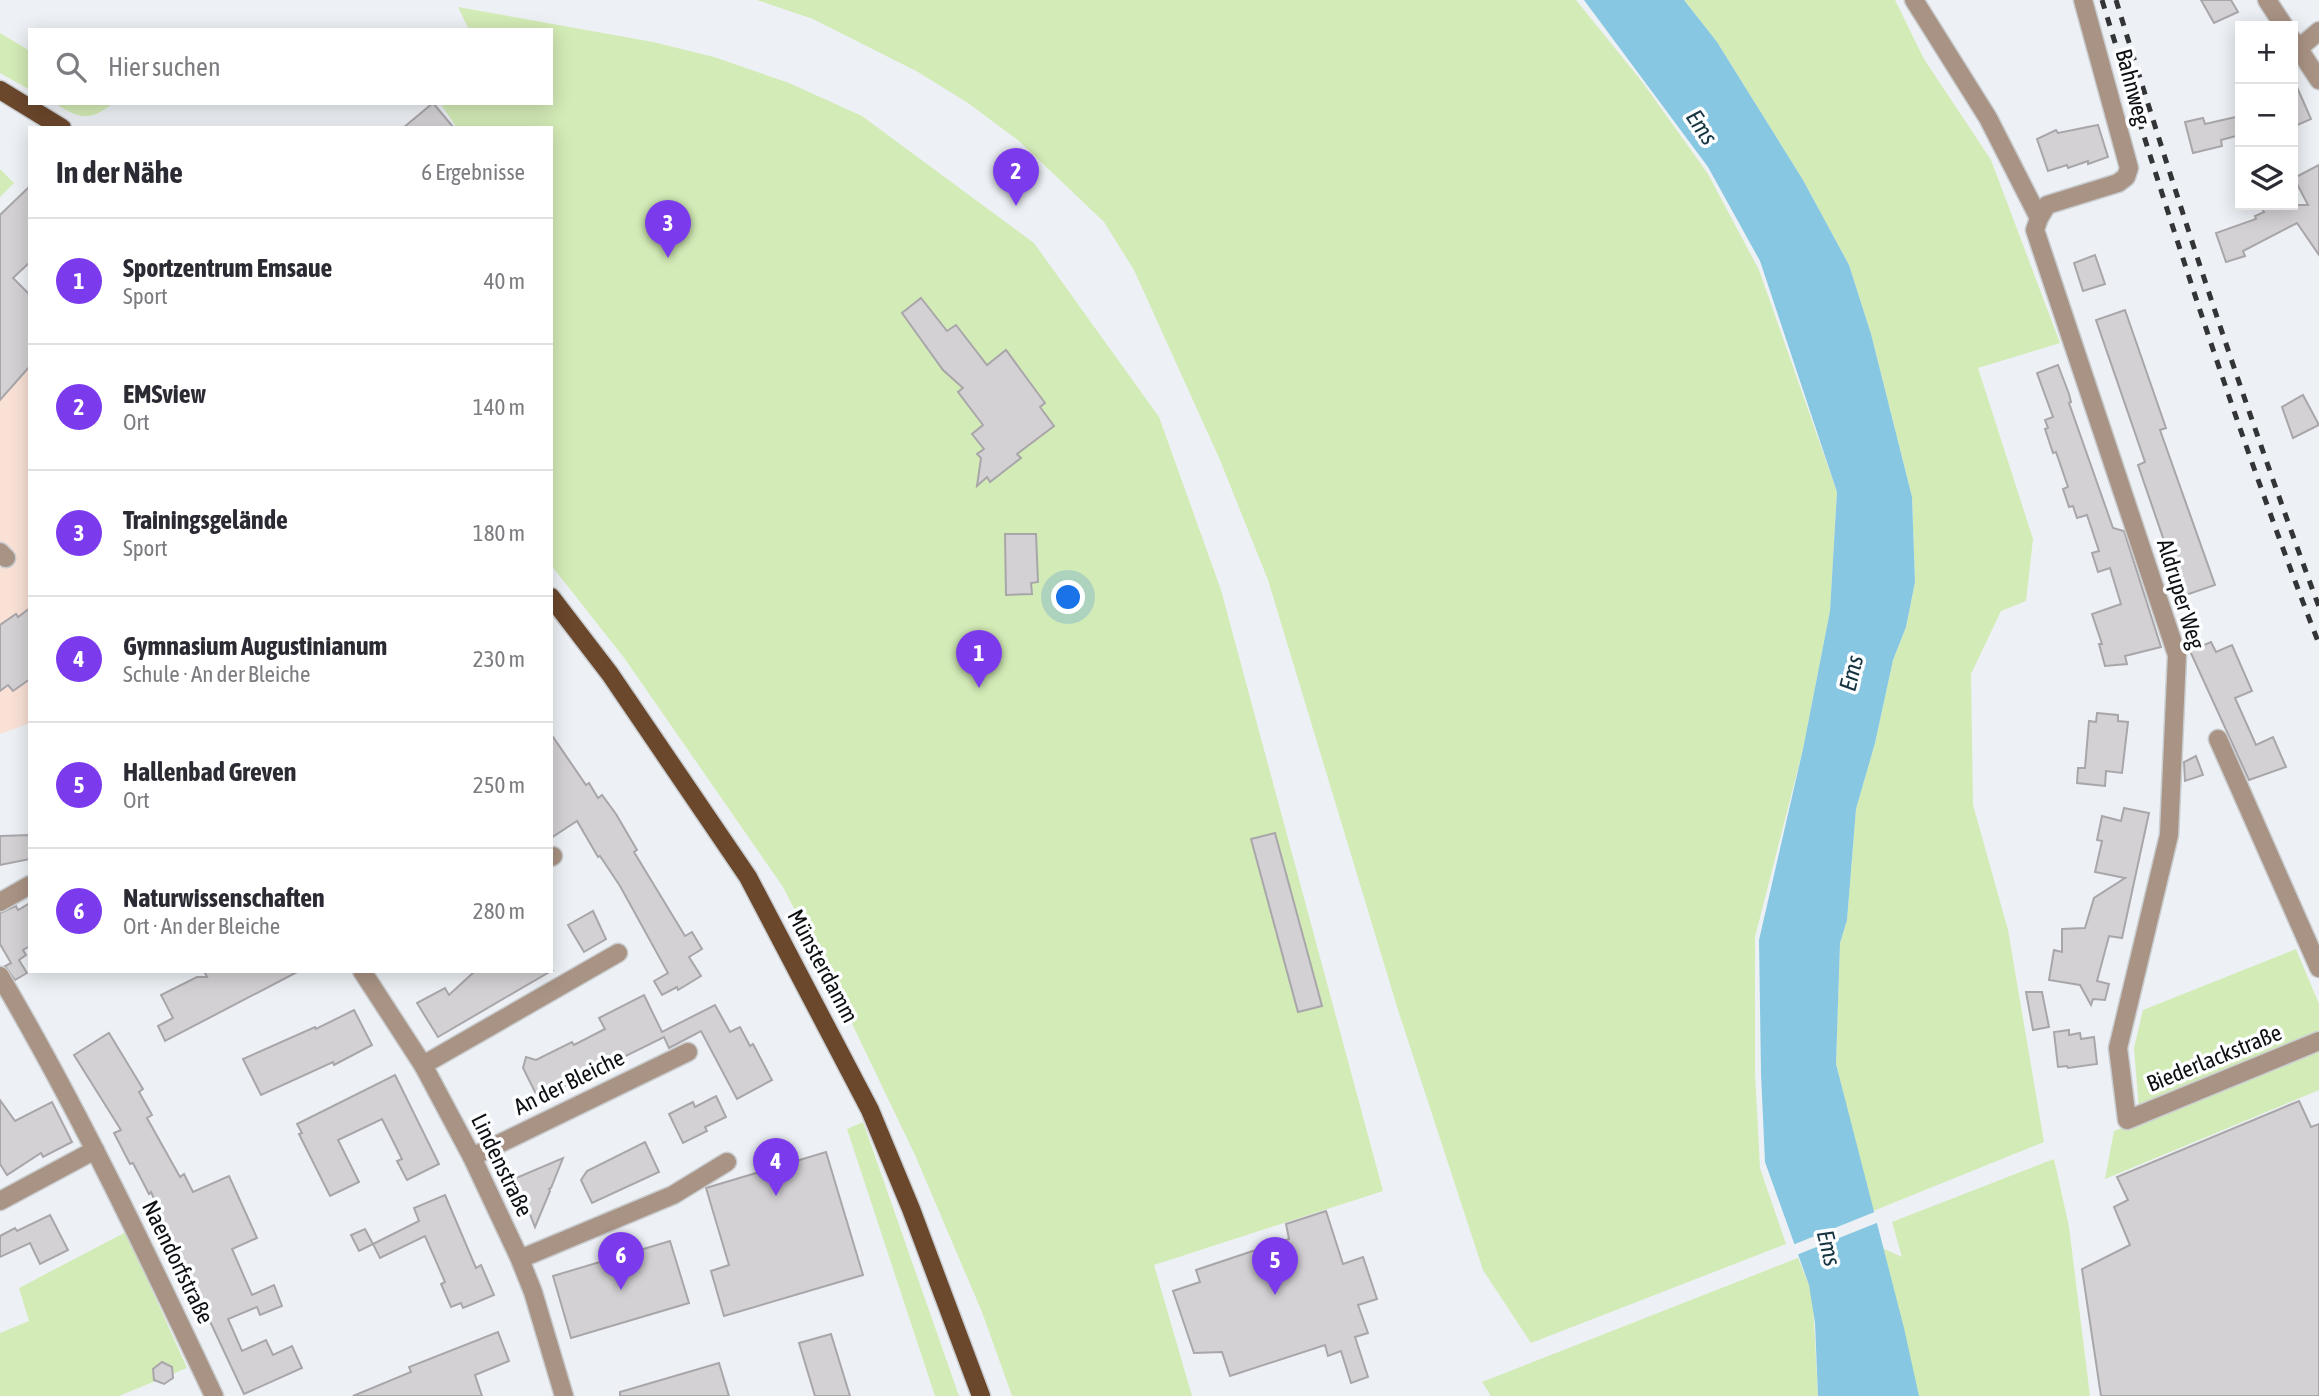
<!DOCTYPE html>
<html lang="de">
<head>
<meta charset="utf-8">
<style>
	body { margin:0; font-family:"Asap Condensed",sans-serif; background:#f7f7f7; color:#2b2b33 }
	.controls { position:absolute; right:21px; top:21px; display:grid; overflow:hidden; border-radius:0px; box-shadow:0 4px 18px #0003 }
	.controls button { width:63px; height:63px; display:grid; place-items:center; padding:0; border:0; border-bottom:2px solid #e1e1e2; background:#fff; color:#2b2b33; font:35px sans-serif }
	.you { position:absolute; left:1069px; top:598px; width:24px; height:24px; margin:-18px; border:5px solid #fff; border-radius:50%; background:#1a73e8; box-shadow:0 0 0 10px #1a73e833 }
	.badge { display:grid; place-items:center; width:46px; height:46px; border-radius:50%; background:#7c3aed; color:#fff; font-size:23px; font-weight:700 }
	.pin { position:absolute; translate:-50% -58px; filter:drop-shadow(0 2px 4px #0008) }
	.pin::after { content:''; position:absolute; top:37px; width:24px; height:21px; background:inherit; clip-path:polygon(0 0,100% 0,50% 100%) }
	.list { margin:0; padding:0; list-style:none }
	h2 { display:flex; justify-content:space-between; align-items:center; height:91px; margin:0; padding:0 28px; font-size:30px }
	h2 small { font-size:23px; font-weight:400; color:#7c7c81 }
	.list li { display:grid; grid-template-columns:46px 1fr auto; gap:21px; align-items:center; box-sizing:border-box; height:126px; padding:0 28px; border-top:2px solid #e1e1e2 }
	.list b { display:block; font-size:26px; white-space:nowrap }
	.list p { margin:0; font-size:23px; white-space:nowrap; color:#7c7c81 }
	.list em { font-size:23px; font-style:normal; color:#7c7c81 }
	.icon { flex:none; width:38px; height:38px; fill:none; stroke:currentColor; stroke-width:2; stroke-linecap:round; stroke-linejoin:round }
	.map { position:relative; flex:none; width:2319px; height:1396px; overflow:hidden }
	.search { position:absolute; background:#fff; box-shadow:0 4px 18px #0003; left:28px; top:28px; width:525px; height:77px; display:flex; align-items:center; gap:18px; box-sizing:border-box; padding:0 24px; border-radius:0px; color:#7c7c81; font-size:26px }
	.panel { position:absolute; background:#fff; box-shadow:0 4px 18px #0003; left:28px; top:126px; width:525px; height:847px; border-radius:0px }
	.map>svg:first-child { display:block }
</style>
</head>
<body>
<div class="map">
<svg width="2319" height="1396" viewBox="0 0 2319 1396">
	<rect width="100%" height="100%" fill="#edf1f5"/>
	<path fill="#f9e1d6" d="M30,342V723L0,734V370Z"/>
	<g fill="#d3ebb6">
		<path d="M757,0H1576L1643,83L1708,174L1759,270L1837,492L1830,611L1803,749L1755,937V1072L1760,1168L1786,1244L1531,1343L1483,1270L1398,1010L1268,580L1220,460L1134,270L1104,222L1019,141L968,103L918,72L813,19Z"/>
		<path d="M1684,0H1895L1924,59L1991,160L2060,343L1978,368L2033,539L2026,601L2001,611L1971,674L1973,805L2008,930L2044,1142L1873,1211L1836,1064L1840,943L1847,920L1856,809L1875,743L1893,660L1906,627L1915,582L1912,497L1871,334L1849,265L1803,180L1717,42Z"/>
		<path d="M458,7L653,42L714,57L789,83L862,116L1034,243L1159,417L1221,590L1383,1191L1154,1265L1192,1396H1012L982,1312L915,1155L833,984L783,887L625,659L551,565V128H457L440,103H551V30H469Z"/>
		<path d="M0,33L30,51V90L0,73Z"/>
		<path d="M54,103H113C89,123 79,118 54,103Z"/>
		<path d="M0,169L14,183L0,197Z"/>
		<path d="M2296,949L2319,1004V1090L2105,1179L2114,1131L2140,1121L2134,1048L2143,1010Z"/>
		<path d="M863,1122L959,1396H935L847,1129Z"/>
		<path d="M2054,1159L2069,1227L2090,1396H1919L1882,1248L1902,1257L1892,1222Z"/>
		<path d="M126,1232L187,1368L119,1396H0V1333L29,1321L19,1288Z"/>
		<path d="M1798,1258L1809,1285L1813,1305L1818,1396H1491L1482,1382Z"/>
	</g>
	<path fill="#87c7e2" d="M1584,0H1684L1717,42L1803,180L1849,265L1871,334L1912,497L1915,582L1906,627L1893,660L1875,743L1856,809L1847,920L1840,943L1836,1064L1904,1328L1919,1396H1818L1815,1323L1809,1285L1765,1162L1761,1074L1759,940L1803,749L1830,611L1837,492L1760,261L1708,167Z"/>
	<path fill="#edf1f5" d="M1877,1211L1879,1222L1794,1256L1790,1246Z"/>
	<g fill="#d4d1d5" stroke="#a9a6aa" stroke-width="2">
		<path d="M2201,0H2231L2238,12L2214,23Z"/>
		<path d="M2293,78L2311,119L2293,127Z"/>
		<path d="M433,103L454,128H403Z"/>
		<path d="M2240,116V135L2221,140L2222,146L2193,153L2185,122L2203,118L2205,124Z"/>
		<path d="M2098,125L2108,157L2088,164V161L2068,168L2067,165L2048,171L2037,139L2056,130L2058,133Z"/>
		<path d="M2319,165V255L2297,223L2243,251L2245,256L2226,262L2216,233L2256,219L2255,216L2264,212L2260,205H2308L2294,178Z"/>
		<path d="M30,186V262L13,278L30,295V366L0,400V215Z"/>
		<path d="M2095,255L2105,284L2083,291L2074,263Z"/>
		<path d="M921,298L947,331L956,325L987,365L1006,350L1045,403L1040,407L1054,426L1017,454L1021,458L990,482L987,477L977,486L981,458L977,454L984,449L972,434L983,425L958,392L963,388L943,370L902,313Z"/>
		<path d="M2125,310L2166,428L2160,430L2215,585L2183,596L2138,465L2145,462L2096,320Z"/>
		<path d="M2058,365L2069,394L2071,402L2069,403L2113,528L2124,531L2161,647L2125,656L2127,664L2105,666L2099,644H2102L2092,614L2121,604L2110,568L2098,572L2092,553L2099,551L2087,515L2077,518L2073,506L2069,507L2063,489L2068,487L2056,452L2053,453L2045,429L2048,428L2045,420L2053,417L2037,373Z"/>
		<path d="M2303,395L2319,425L2293,438L2282,407Z"/>
		<path d="M1005,534H1036L1038,582L1031,583L1032,594L1006,595Z"/>
		<path d="M30,608V679L13,691L8,685L0,691V625L16,614L18,617Z"/>
		<path d="M2211,642L2216,652L2232,645L2252,691L2235,698L2256,745L2273,737L2286,767L2249,780L2190,651Z"/>
		<path d="M2097,713L2118,715V721L2128,722L2122,773L2106,771L2105,786L2077,783L2078,768H2085L2089,721L2096,722Z"/>
		<path d="M551,734L586,785L589,783L598,798L602,795L616,814L637,850L634,852L685,936L692,932L702,949L689,957L701,976L678,990L677,987L662,995L654,981L668,973L620,886L600,856L598,857L577,821L551,838Z"/>
		<path d="M2196,756L2203,775L2185,781L2184,762Z"/>
		<path d="M2124,808L2149,813L2122,938L2109,936L2097,981L2109,984L2105,1000L2093,999L2091,1005L2080,985L2049,980L2054,950L2062,952V929L2085,928L2094,898L2125,878L2095,872L2102,841L2097,840L2102,816L2121,821Z"/>
		<path d="M1275,833L1322,1006L1298,1012L1251,839Z"/>
		<path d="M30,835V859L0,865V836Z"/>
		<path d="M30,903V946L23,950L26,955L19,960L27,973L15,980L5,966L11,963L0,944V913L16,906L18,910Z"/>
		<path d="M593,911L606,939L584,952L568,925Z"/>
		<path d="M204,971H299L165,1041L158,1026L173,1018L161,995L197,977H207Z"/>
		<path d="M475,971H551L438,1037L417,1003L445,988L449,995Z"/>
		<path d="M2026,992H2042L2049,1027L2033,1030Z"/>
		<path d="M644,995L662,1032L715,1005L730,1032L740,1027L750,1046L753,1044L772,1080L737,1099L701,1031L669,1048L664,1037L561,1088L559,1085L537,1096L523,1068L526,1057L536,1060L572,1042L574,1045L605,1029L599,1018Z"/>
		<path d="M354,1010L372,1045L334,1065L333,1062L261,1095L243,1059L315,1027L316,1029Z"/>
		<path d="M2069,1030V1035L2080,1033L2081,1039L2094,1037L2097,1064L2068,1068L2067,1066L2058,1067L2054,1032Z"/>
		<path d="M109,1033L143,1089L139,1092L152,1115L147,1118L180,1177L184,1174L193,1192L229,1176L257,1238L232,1249L252,1295L274,1285L282,1306L260,1315L257,1307L228,1319L242,1351L266,1340L273,1355L292,1346L302,1368L244,1394L207,1315L204,1317L191,1286H193L151,1192L149,1194L133,1163L130,1164L114,1133L121,1130L74,1055Z"/>
		<path d="M395,1075L439,1164L407,1180L397,1161L402,1159L382,1119L338,1140L359,1182L330,1196L299,1134L302,1133L297,1124Z"/>
		<path d="M716,1096L726,1117L705,1127L707,1131L683,1143L669,1114L693,1102L695,1107Z"/>
		<path d="M0,1100L15,1121L52,1102L72,1142L43,1157L41,1153L7,1175L0,1164Z"/>
		<path d="M2299,1101L2311,1127L2319,1124V1396H2101L2082,1269L2130,1245L2114,1207L2128,1200L2117,1177Z"/>
		<path d="M645,1142L659,1172L592,1203L581,1180L587,1171Z"/>
		<path d="M826,1152L863,1275L724,1316L711,1271L729,1265L706,1188Z"/>
		<path d="M563,1158L551,1188L549,1189L550,1191L535,1227L516,1178Z"/>
		<path d="M445,1195L476,1268L481,1265L494,1295L463,1308L461,1303L451,1307L441,1284L445,1282L425,1236L380,1258L373,1244L419,1221L414,1208Z"/>
		<path d="M1326,1211L1343,1264L1363,1257L1377,1299L1358,1305L1368,1333L1355,1337L1368,1377L1351,1383L1341,1351L1328,1356L1325,1345L1230,1376L1222,1352L1194,1353L1173,1291L1200,1282L1196,1270L1289,1239L1286,1224Z"/>
		<path d="M50,1215L68,1250L40,1264L30,1243L0,1257V1236L15,1228L17,1231Z"/>
		<path d="M365,1229L373,1244L359,1251L351,1235Z"/>
		<path d="M670,1241L689,1303L571,1338L553,1276Z"/>
		<path d="M498,1332L509,1361L475,1375L482,1396H353L411,1372L409,1367Z"/>
		<path d="M831,1334L850,1396H815L799,1343Z"/>
		<path d="M162,1362L172,1367L173,1378L164,1384L154,1380L153,1369Z"/>
		<path d="M719,1363L729,1396H620V1392Z"/>
	</g>
	<g fill="none" stroke-linecap="round" stroke-linejoin="round">
		<defs>
			<g id="minor">
				<path d="M1914,0L1988,118L2039,218"/>
				<path d="M2083,0L2129,168L2126,177L2118,183L2047,205L2039,218L2035,230L2177,655L2169,835L2118,1048L2127,1120L2319,1041"/>
				<path d="M2267,0L2284,26"/>
				<path d="M2293,40L2319,80"/>
				<path d="M2298,49L2319,31"/>
				<path d="M0,552L6,558"/>
				<path d="M2218,739L2319,968"/>
				<path d="M551,857L553,856"/>
				<path d="M0,902L30,885"/>
				<path d="M362,971L423,1065L472,1157L519,1257L533,1292L564,1396"/>
				<path d="M0,976C80,1112 147,1254 214,1396"/>
				<path d="M423,1065L618,953"/>
				<path d="M472,1157L688,1052"/>
				<path d="M0,1201L95,1150"/>
				<path d="M519,1257L527,1256L673,1195L727,1162"/>
			</g>
			<g id="major">
				<path d="M0,90L62,128"/>
				<path d="M551,597L610,674L748,877L870,1110L911,1209L981,1396"/>
			</g>
		</defs>
		<use href="#minor" stroke="#c9cdd0" stroke-width="21"/>
		<use href="#major" stroke="#c9cdd0" stroke-width="21"/>
		<use href="#minor" stroke="#a99384" stroke-width="18"/>
		<use href="#major" stroke="#6b472c" stroke-width="18"/>
		<g stroke="#323435" stroke-width="5" stroke-dasharray="9 9" stroke-linecap="butt">
			<path d="M2102,0C2168,217 2237,432 2319,644"/>
			<path d="M2116,0C2178,204 2245,407 2319,607"/>
		</g>
	</g>
	<g text-anchor="middle" dominant-baseline="central" stroke-width="7" stroke-linejoin="round" paint-order="stroke">
		<g font-size="23" fill="#0e0f10" stroke="#fdfeff">
			<text transform="translate(2133 87) rotate(75)">Bahnweg</text>
			<text transform="translate(2181 594) rotate(73)">Aldruper Weg</text>
			<text transform="translate(823 966) rotate(62)">Münsterdamm</text>
			<text transform="translate(2214 1058) rotate(-22)">Biederlackstraße</text>
			<text transform="translate(569 1082) rotate(-26)">An der Bleiche</text>
			<text transform="translate(502 1165) rotate(64)">Lindenstraße</text>
			<text transform="translate(178 1262) rotate(64)">Naendorfstraße</text>
		</g>
		<g font-size="24" font-style="italic" fill="#153440" stroke="#fdfeff">
			<text transform="translate(1702 127) rotate(56)">Ems</text>
			<text transform="translate(1851 673) rotate(-76)">Ems</text>
			<text transform="translate(1829 1248) rotate(76)">Ems</text>
		</g>
	</g>
</svg>
<div class="controls">
<button>+</button>
<button>−</button>
<button><svg class="icon" aria-label="layers" viewBox="0 0 24 24"><path d="M12 4l9 5-9 5-9-5zM3 14l9 5 9-5"/></svg></button>
</div>
<div class="you"></div>
<div class="pin badge" style="left:979px;top:688px">1</div>
<div class="pin badge" style="left:1016px;top:206px">2</div>
<div class="pin badge" style="left:668px;top:258px">3</div>
<div class="pin badge" style="left:776px;top:1196px">4</div>
<div class="pin badge" style="left:1275px;top:1295px">5</div>
<div class="pin badge" style="left:621px;top:1290px">6</div>
<div class="search"><svg class="icon" aria-label="search" viewBox="0 0 24 24"><circle cx="10" cy="10" r="6"/><path d="M15 15l6 6"/></svg>Hier suchen</div>
<section class="panel">
<h2>In der Nähe<small>6 Ergebnisse</small></h2>
<ul class="list">
<li><span class="badge">1</span><div><b>Sportzentrum Emsaue</b><p>Sport</p></div><em>40 m</em></li>
<li><span class="badge">2</span><div><b>EMSview</b><p>Ort</p></div><em>140 m</em></li>
<li><span class="badge">3</span><div><b>Trainingsgelände</b><p>Sport</p></div><em>180 m</em></li>
<li><span class="badge">4</span><div><b>Gymnasium Augustinianum</b><p>Schule · An der Bleiche</p></div><em>230 m</em></li>
<li><span class="badge">5</span><div><b>Hallenbad Greven</b><p>Ort</p></div><em>250 m</em></li>
<li><span class="badge">6</span><div><b>Naturwissenschaften</b><p>Ort · An der Bleiche</p></div><em>280 m</em></li>
</ul>
</section>
</div>
</body>
</html>
